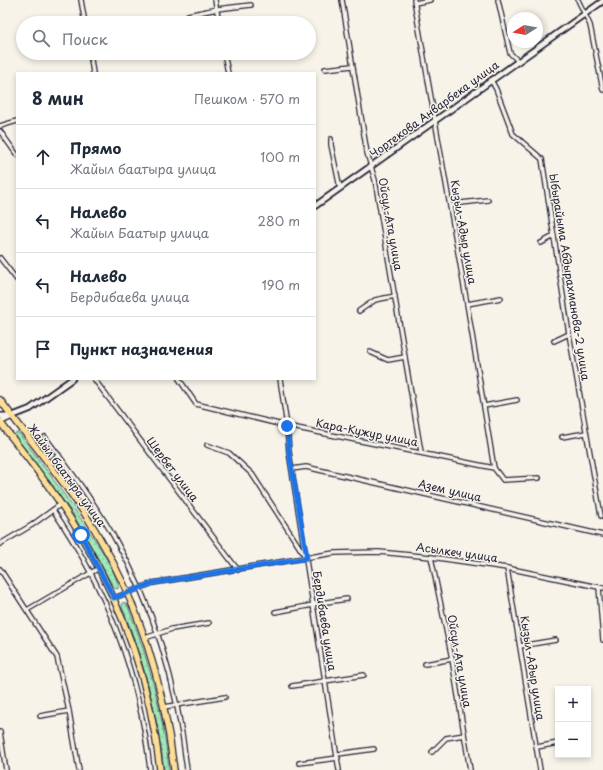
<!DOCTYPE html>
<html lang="ru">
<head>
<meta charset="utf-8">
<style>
	body { margin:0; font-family:"Playpen Sans",sans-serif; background:#f2f2f3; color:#1f2937 }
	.controls { position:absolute; right:12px; bottom:12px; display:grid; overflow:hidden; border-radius:0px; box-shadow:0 2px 6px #0003 }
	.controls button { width:36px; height:36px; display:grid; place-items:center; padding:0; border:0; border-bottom:1px solid #e0e1e3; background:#fff; color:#1f2937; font:20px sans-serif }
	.compass { position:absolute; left:507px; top:12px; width:36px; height:36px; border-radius:50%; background:#fff; box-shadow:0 2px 6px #0003; rotate:259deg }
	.stop { position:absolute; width:12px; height:12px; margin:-9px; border:3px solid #1a73e8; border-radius:50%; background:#fff }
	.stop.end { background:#1a73e8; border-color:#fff; box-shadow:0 1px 4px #0008 }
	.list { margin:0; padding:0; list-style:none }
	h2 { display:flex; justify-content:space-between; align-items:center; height:52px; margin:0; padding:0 16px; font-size:17px }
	h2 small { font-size:13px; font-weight:400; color:#747a83 }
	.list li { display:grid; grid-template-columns:26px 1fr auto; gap:12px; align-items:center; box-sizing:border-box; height:64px; padding:0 16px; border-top:1px solid #e0e1e3 }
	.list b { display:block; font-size:15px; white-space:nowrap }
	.list p { margin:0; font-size:13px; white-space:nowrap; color:#747a83 }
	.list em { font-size:13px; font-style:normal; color:#747a83 }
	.icon { flex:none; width:22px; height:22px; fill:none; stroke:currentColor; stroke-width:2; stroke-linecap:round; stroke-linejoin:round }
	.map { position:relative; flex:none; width:603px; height:770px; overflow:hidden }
	.search { position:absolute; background:#fff; box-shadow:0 2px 6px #0003; left:16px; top:16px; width:300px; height:44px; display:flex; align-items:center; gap:10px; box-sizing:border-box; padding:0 14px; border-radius:22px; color:#747a83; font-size:15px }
	.panel { position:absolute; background:#fff; box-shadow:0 2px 6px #0003; left:16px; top:72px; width:300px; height:308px; border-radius:0px }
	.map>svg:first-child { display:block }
</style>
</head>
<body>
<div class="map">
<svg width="603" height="770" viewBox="0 0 603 770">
	<defs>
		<pattern id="grass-dots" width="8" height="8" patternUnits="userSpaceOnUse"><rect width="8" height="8" fill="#a1eab9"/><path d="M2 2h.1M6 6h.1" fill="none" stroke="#8ac8a0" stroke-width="1.8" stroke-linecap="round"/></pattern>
	</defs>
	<rect width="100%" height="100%" fill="#f7f3e8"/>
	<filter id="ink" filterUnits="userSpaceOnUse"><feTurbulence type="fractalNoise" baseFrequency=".025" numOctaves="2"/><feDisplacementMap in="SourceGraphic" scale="8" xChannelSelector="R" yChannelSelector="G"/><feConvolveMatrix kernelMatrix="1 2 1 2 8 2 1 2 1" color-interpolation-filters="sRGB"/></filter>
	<g filter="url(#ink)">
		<g fill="url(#grass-dots)" stroke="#62867a">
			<path d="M18,432C34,453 123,570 118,589L114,588L73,514L14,435Z"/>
			<path d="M123,602L127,604C148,658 163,712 169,770H164C157,713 144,660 122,607Z"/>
		</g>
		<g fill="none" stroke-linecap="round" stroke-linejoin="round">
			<defs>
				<g id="minor">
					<path d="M81,0L85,23"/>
					<path d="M215,0L219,23"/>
					<path d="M342,0L367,153L375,180L421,452"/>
					<path d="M414,0L467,304L494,468"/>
					<path d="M498,0L510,53L518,61"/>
					<path d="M578,0L590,25L603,90"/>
					<path d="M415,3L430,0"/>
					<path d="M188,15L217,9L251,5"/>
					<path d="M90,53L93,73"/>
					<path d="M224,53L228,73"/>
					<path d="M325,69L352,66"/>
					<path d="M491,80L496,89L513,134L542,159L569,334L601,516"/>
					<path d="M0,126L17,121"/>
					<path d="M0,131L17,155"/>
					<path d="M331,139V145L340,188"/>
					<path d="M450,206L461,203L488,200"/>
					<path d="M541,243L554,236"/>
					<path d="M0,258L17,280"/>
					<path d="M467,304L501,298"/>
					<path d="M359,311L375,300L395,296"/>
					<path d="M554,341L569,334"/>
					<path d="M370,352L388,360L405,357"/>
					<path d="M94,379L238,570"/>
					<path d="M179,379L196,404L287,426L494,468"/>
					<path d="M280,379L287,426L289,452L339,770"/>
					<path d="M484,406L517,400"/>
					<path d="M45,437C69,469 94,502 114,537C155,608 178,689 187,770"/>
					<path d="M562,437L586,433"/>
					<path d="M207,445L229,453L252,474L305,556"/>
					<path d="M48,463L59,455"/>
					<path d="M494,468L503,480L539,478"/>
					<path d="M292,469L306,467L603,535"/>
					<path d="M53,510C107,589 140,676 150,770"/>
					<path d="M0,544L32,525L61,504"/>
					<path d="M431,557L452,659L470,770"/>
					<path d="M507,568L540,770"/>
					<path d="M0,569L57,657L69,711L79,770"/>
					<path d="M599,587L603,640"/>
					<path d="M114,598L153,583L334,553L379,552L431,557L507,568L603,588"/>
					<path d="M313,604L347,599"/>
					<path d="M27,610L99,568"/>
					<path d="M275,612L313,605"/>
					<path d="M145,638L172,629L209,623"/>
					<path d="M520,646L556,640"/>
					<path d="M425,664L452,659"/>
					<path d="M292,686L364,675"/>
					<path d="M164,707L225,697"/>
					<path d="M40,716L69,711"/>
					<path d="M0,732L6,770"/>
					<path d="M537,747L558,743"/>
					<path d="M432,752L446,738L464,735"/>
					<path d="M338,754L374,749"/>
					<path d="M299,763L338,758"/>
				</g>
				<g id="tertiary">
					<path d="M315,206L603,1"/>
					<path d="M12,416L30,409L72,379"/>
				</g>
				<g id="secondary">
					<path d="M0,416H11"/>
					<path d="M0,422L12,416"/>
				</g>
				<g id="primary">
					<path d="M0,400C32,443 67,484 95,530C139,603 164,685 174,770"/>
					<path d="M0,422C28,459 58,496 81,536C124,608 151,686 160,770"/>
				</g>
			</defs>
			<use href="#minor" stroke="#22223b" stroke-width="6"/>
			<use href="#tertiary" stroke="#22223b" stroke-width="8"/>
			<use href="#secondary" stroke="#22223b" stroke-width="8"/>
			<use href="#primary" stroke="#22223b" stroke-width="8"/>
			<use href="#minor" stroke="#f7f3e8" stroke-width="3.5"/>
			<use href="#tertiary" stroke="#f7f3e8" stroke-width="4.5"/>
			<use href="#secondary" stroke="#f7f3e8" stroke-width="5"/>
			<use href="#primary" stroke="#fdde96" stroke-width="5.5"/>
		</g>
	</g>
	<g fill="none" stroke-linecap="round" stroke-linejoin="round" filter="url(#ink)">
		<path stroke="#1a73e8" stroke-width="5" d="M81,535L114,598L153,583L307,558L289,452L287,426"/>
	</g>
	<g text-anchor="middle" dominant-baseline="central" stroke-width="3" stroke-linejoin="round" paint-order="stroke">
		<g font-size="11" fill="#22223b" stroke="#f7f3e8">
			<text transform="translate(434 109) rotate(-36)">Чортекова Анварбека улица</text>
			<text transform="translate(391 224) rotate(80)">Ойсул-Ата улица</text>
			<text transform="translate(464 232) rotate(80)">Кызыл-Адыр улица</text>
			<text transform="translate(570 277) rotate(81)">Ыбырайыма Абдырахманова-2 улица</text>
			<text transform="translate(367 432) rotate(11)">Кара-Кужур улица</text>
			<text transform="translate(173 469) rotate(53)">Шербет улица</text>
			<text transform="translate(67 475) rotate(54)">Жайыл баатыра улица</text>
			<text transform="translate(450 490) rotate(13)">Азем улица</text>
			<text transform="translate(457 552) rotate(8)">Асылкеч улица</text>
			<text transform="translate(325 621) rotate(81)">Бердибаева улица</text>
			<text transform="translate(460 661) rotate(80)">Ойсул-Ата улица</text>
			<text transform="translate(533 668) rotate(81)">Кызыл-Адыр улица</text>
		</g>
	</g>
</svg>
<div class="controls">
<button>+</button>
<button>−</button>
</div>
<svg class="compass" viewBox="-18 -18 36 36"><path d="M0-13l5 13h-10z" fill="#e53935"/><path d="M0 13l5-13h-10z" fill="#747a83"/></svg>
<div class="stop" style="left:81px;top:535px"></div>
<div class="stop end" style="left:287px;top:426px"></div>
<div class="search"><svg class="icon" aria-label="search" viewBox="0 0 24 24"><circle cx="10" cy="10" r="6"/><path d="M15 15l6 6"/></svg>Поиск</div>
<section class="panel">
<h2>8 мин<small>Пешком · 570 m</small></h2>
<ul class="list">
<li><svg class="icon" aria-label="ahead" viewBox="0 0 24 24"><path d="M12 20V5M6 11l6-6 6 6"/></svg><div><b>Прямо</b><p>Жайыл баатыра улица</p></div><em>100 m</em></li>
<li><svg class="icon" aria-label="left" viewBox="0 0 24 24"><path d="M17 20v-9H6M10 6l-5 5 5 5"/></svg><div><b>Налево</b><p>Жайыл Баатыр улица</p></div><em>280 m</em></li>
<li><svg class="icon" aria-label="left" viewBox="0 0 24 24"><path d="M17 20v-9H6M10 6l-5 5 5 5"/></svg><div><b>Налево</b><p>Бердибаева улица</p></div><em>190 m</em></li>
<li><svg class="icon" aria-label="arrive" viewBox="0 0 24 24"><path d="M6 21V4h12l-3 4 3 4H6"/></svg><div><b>Пункт назначения</b></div></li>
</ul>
</section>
</div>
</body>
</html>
